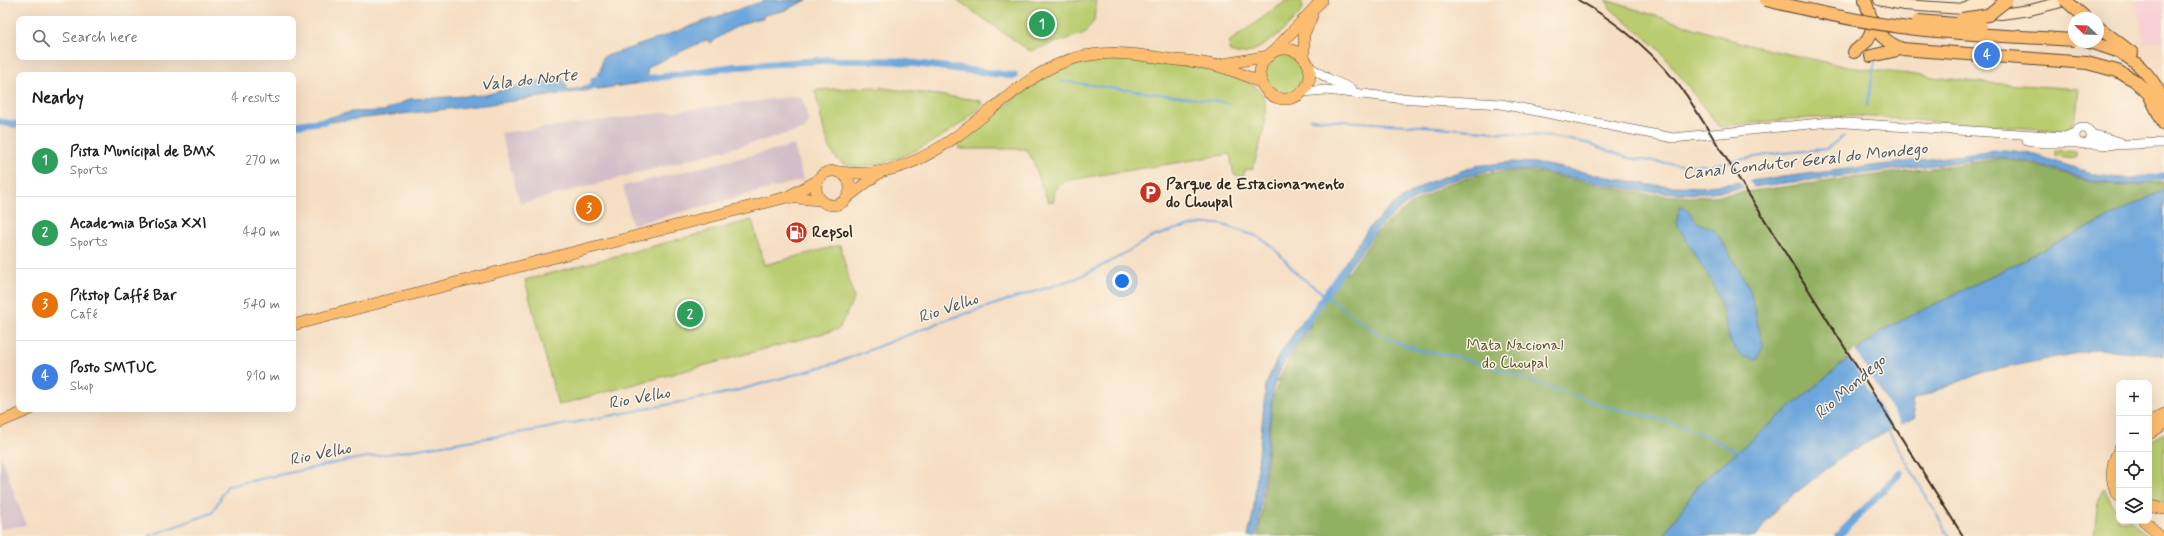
<!DOCTYPE html>
<html lang="en">
<head>
<meta charset="utf-8">
<style>
	body { margin:0; font-family:Mynerve,sans-serif; background:#f2f2f2; color:#202124 }
	.controls { position:absolute; right:12px; bottom:12px; display:grid; overflow:hidden; border-radius:8px; box-shadow:0 4px 16px #0002 }
	.controls button { width:36px; height:36px; display:grid; place-items:center; padding:0; border:0; border-bottom:1px solid #e0e0e0; background:#fff; color:#202124; font:20px sans-serif }
	.compass { position:absolute; left:2068px; top:12px; width:36px; height:36px; border-radius:50%; background:#fff; box-shadow:0 4px 16px #0002; rotate:293deg }
	.you { position:absolute; left:1122px; top:281px; width:14px; height:14px; margin:-10px; border:3px solid #fff; border-radius:50%; background:#1a73e8; box-shadow:0 0 0 6px #1a73e833 }
	.badge { display:grid; place-items:center; width:26px; height:26px; border-radius:50%; background:#0f766e; color:#fff; font-size:13px; font-weight:700 }
	.pin { position:absolute; translate:-50% -50%; border:2px solid #fff; box-shadow:0 1px 4px #0006 }
	.list { margin:0; padding:0; list-style:none }
	h2 { display:flex; justify-content:space-between; align-items:center; height:52px; margin:0; padding:0 16px; font-size:17px }
	h2 small { font-size:13px; font-weight:400; color:#757577 }
	.list li { display:grid; grid-template-columns:26px 1fr auto; gap:12px; align-items:center; box-sizing:border-box; height:72px; padding:0 16px; border-top:1px solid #e0e0e0 }
	.list b { display:block; font-size:15px; white-space:nowrap }
	.list p { margin:0; font-size:13px; white-space:nowrap; color:#757577 }
	.list em { font-size:13px; font-style:normal; color:#757577 }
	.icon { flex:none; width:22px; height:22px; fill:none; stroke:currentColor; stroke-width:2; stroke-linecap:round; stroke-linejoin:round }
	.map { position:relative; flex:none; width:2164px; height:536px; overflow:hidden }
	.search { position:absolute; background:#fff; box-shadow:0 4px 16px #0002; left:16px; top:16px; width:280px; height:44px; display:flex; align-items:center; gap:10px; box-sizing:border-box; padding:0 14px; border-radius:8px; color:#757577; font-size:15px }
	.panel { position:absolute; background:#fff; box-shadow:0 4px 16px #0002; left:16px; top:72px; width:280px; height:340px; border-radius:8px }
	.map>svg:first-child { display:block }
</style>
</head>
<body>
<div class="map">
<svg width="2164" height="536" viewBox="0 0 2164 536">
	<rect width="100%" height="100%" fill="#fcf5e5"/>
	<filter id="ink" filterUnits="userSpaceOnUse"><feTurbulence type="fractalNoise" baseFrequency=".025" numOctaves="2"/><feDisplacementMap in="SourceGraphic" scale="8" xChannelSelector="R" yChannelSelector="G"/><feConvolveMatrix kernelMatrix="1 2 1 2 8 2 1 2 1" color-interpolation-filters="sRGB"/></filter>
	<filter id="wash" filterUnits="userSpaceOnUse"><feTurbulence type="fractalNoise" baseFrequency=".012" numOctaves="4" result="noise"/><feDisplacementMap in="SourceGraphic" scale="16" xChannelSelector="R" yChannelSelector="G"/><feGaussianBlur stdDeviation="0.9" result="paint"/><feColorMatrix in="noise" values="0 0 0 0 0 0 0 0 0 0 0 0 0 0 0 0 0 1.4 0 .05"/><feComposite in="paint" operator="in"/></filter>
	<g filter="url(#wash)">
		<rect width="100%" height="100%" fill="#f5dec3"/>
		<path fill="#f7cfd4" d="M2136,0H2164V40L2145,44Z"/>
		<g fill="#d2bdc8">
			<path d="M798,96L803,100L809,123L805,129L520,204L501,133Z"/>
			<path d="M794,145L803,180L632,225L623,186Z"/>
			<path d="M0,454L26,525L0,529Z"/>
		</g>
		<g fill="#b9cc6f" stroke="#7a7b46">
			<path d="M957,0H1096L1094,21L1085,33L1030,51Z"/>
			<path d="M1301,0L1303,8C1296,22 1246,68 1229,50L1230,41L1286,1Z"/>
			<path d="M1606,0L1748,45L1848,67L1976,82L2079,89C2077,105 2078,121 2065,131L1858,116L1789,119L1719,127L1659,49L1611,9Z"/>
			<circle cx="1285" cy="73" r="20"/>
			<path d="M1095,58C1126,59 1251,64 1263,96C1271,117 1259,145 1254,165L1252,169L1245,170L1243,177L1234,175L1230,154L1063,181L1055,191L1054,202L1048,201C1040,185 1037,164 1026,149H959V143L1024,91L1050,73Z"/>
			<path d="M874,87L978,100L981,101L982,105C962,130 865,187 837,159C825,148 819,106 815,90Z"/>
			<path d="M2055,150L2076,152V158L2055,156Z"/>
			<path d="M752,220L764,265L840,245L854,298L839,329L558,405L525,280Z"/>
			<path d="M2164,433V503L2149,499V442Z"/>
			<path d="M2104,488L2113,506L2119,510V521H2133L2148,536H2094L2098,499Z"/>
		</g>
		<path fill="#92b062" stroke="#666d40" d="M2000,159C2035,161 2068,177 2102,184C2124,188 2143,183 2164,182V190L1881,331L1701,482L1663,536H1258L1262,515L1272,403C1278,373 1293,352 1310,328V320L1342,275L1349,272L1378,231L1408,206L1447,184L1485,173L1523,171L1541,173L1644,194L1692,197L1721,195Z"/>
		<g fill="#6ca6dc" stroke="#54687d">
			<path d="M768,0H807L783,11L764,15L763,19C749,18 722,34 711,43L706,40L650,66L647,70L648,82L484,105L328,122L327,118L351,112L384,111L410,99L485,95L560,75L569,91L598,82L603,57C659,40 712,16 768,0Z"/>
			<path d="M2003,150C2054,152 2099,189 2151,175L2152,182C2091,196 2048,155 1990,158L1695,194L1640,191L1533,170H1489L1446,182L1406,204L1380,226L1345,273L1342,275L1338,273L1369,228L1394,204L1427,183L1475,166L1512,162L1536,163L1650,185L1701,187Z"/>
			<path d="M2164,190V356L2157,354L2097,349L1984,372L1912,400L1915,417L1847,453L1779,506L1756,536H1663L1701,482L1881,331Z"/>
			<path d="M1680,207L1687,209L1697,222L1716,231L1749,287L1763,346L1757,360L1741,356L1730,342L1724,314L1714,286L1676,223Z"/>
			<path d="M1307,318L1310,320V325L1281,368L1273,388L1259,524L1256,536H1248L1253,514L1266,384L1278,357L1303,320Z"/>
		</g>
		<g fill="#f5dec3">
			<path d="M1749,180L1755,190L1746,191L1739,181Z"/>
			<path d="M1855,350L1902,426L1894,431L1848,356Z"/>
		</g>
		<g fill="none" stroke-linecap="round" stroke-linejoin="round">
			<g stroke="#6ca6dc" stroke-width="2">
				<path d="M1060,81L1229,103"/>
				<path d="M589,86L600,72"/>
				<path d="M1867,106L1875,62"/>
				<path d="M1310,119L1438,127L1553,137L1591,144L1628,158L1681,165H1709L1773,154L1826,149L1844,136"/>
				<path d="M1888,430L1949,536"/>
				<path d="M149,536L212,513L227,486L350,460L537,430L732,392L836,363L946,320L1077,278L1110,262L1150,238L1176,229L1202,224H1220L1259,237L1274,248L1297,274L1369,328L1388,339L1421,351L1455,356L1489,366L1602,405L1660,419L1696,431L1740,453"/>
			</g>
			<g stroke="#6ca6dc" stroke-width="7">
				<path d="M594,80L606,81"/>
				<path d="M639,80L732,67L827,60L895,61L1014,76"/>
				<path d="M0,122L19,125"/>
				<path d="M293,125L326,121"/>
				<path d="M2143,180L2164,176"/>
				<path d="M1304,326L1345,267"/>
				<path d="M1838,536L1900,473"/>
			</g>
		</g>
	</g>
	<g filter="url(#ink)">
		<g fill="none" stroke-linecap="round" stroke-linejoin="round">
			<defs>
				<g id="tertiary">
					<path d="M1308,66L1329,79L1352,89"/>
					<path d="M1302,92L1326,90L1397,98L1501,104L1673,138L1830,122L2065,137L2075,133"/>
					<circle cx="2083" cy="136" r="8"/>
					<path d="M2091,134L2120,142"/>
					<path d="M2027,140L2043,143H2078"/>
					<path d="M2086,143C2112,147 2137,143 2164,143"/>
				</g>
				<g id="secondary">
					<path d="M1879,0L1904,5L1963,9L1975,12L2001,14L2030,10L2069,0"/>
					<path d="M1963,9L1975,4L2006,0"/>
				</g>
				<g id="primary">
					<circle cx="1285" cy="74" r="25"/>
					<path d="M1273,52L1322,0"/>
					<path d="M1304,57V34L1312,16"/>
					<path d="M1218,65L1269,56"/>
					<circle cx="833" cy="188" r="17"/>
					<path d="M840,172C908,182 956,137 1006,98C1022,86 1039,72 1059,64C1096,47 1136,54 1175,60C1189,61 1204,62 1217,66C1233,70 1247,76 1262,83"/>
					<path d="M849,196L879,173"/>
					<path d="M787,197L820,200"/>
					<path d="M293,325L787,197L817,181"/>
					<path d="M0,422L31,409"/>
					<path d="M2149,422L2164,414"/>
					<path d="M2149,434L2164,424"/>
					<path d="M2119,450C2111,464 2109,481 2119,496"/>
					<path d="M2149,506L2164,509"/>
					<path d="M2145,521L2159,536"/>
				</g>
				<g id="trunk">
					<path d="M1865,0C1873,25 1876,38 1902,49"/>
					<path d="M2098,27L2132,53"/>
					<path d="M2089,42C2099,45 2110,48 2119,52C2139,62 2158,83 2164,105"/>
					<path d="M1854,52L1868,40L1873,26"/>
					<path d="M1871,56L1902,49L2087,63L2117,71L2134,80L2149,94L2164,124"/>
				</g>
			</defs>
			<use href="#tertiary" stroke="#574537" stroke-width="10"/>
			<use href="#secondary" stroke="#574537" stroke-width="12"/>
			<use href="#primary" stroke="#574537" stroke-width="12"/>
			<use href="#trunk" stroke="#574537" stroke-width="14"/>
			<use href="#tertiary" stroke="#fff" stroke-width="9"/>
			<use href="#secondary" stroke="#fee5c5" stroke-width="10"/>
			<use href="#primary" stroke="#fcbd6f" stroke-width="11"/>
			<use href="#trunk" stroke="#fcbd6f" stroke-width="12"/>
			<path stroke="#3b2a1e" stroke-width="2" d="M1578,0C1621,24 1658,56 1687,96L1963,536"/>
			<defs>
				<g id="trunk-bridge">
					<path d="M1766,0C1811,11 1855,21 1901,27C1958,35 2016,36 2074,40"/>
					<path d="M2065,0L2086,18"/>
					<path d="M1962,19L1988,15L2007,0"/>
					<path d="M1918,21L1981,26"/>
				</g>
			</defs>
			<use href="#trunk-bridge" stroke="#574537" stroke-width="14" stroke-linecap="butt"/>
			<use href="#trunk-bridge" stroke="#fcbd6f" stroke-width="12"/>
		</g>
	</g>
	<defs>
		<symbol id="parking-disc" viewBox="-11 -11 22 22"><circle r="9.5" fill="#c8321e" stroke="#fcf5e5"/><path d="M-3.5-5.5H1a3.5 3.5 0 0 1 0 7H-1V5.5H-3.5ZM-1-3.4V-.6H.8a1.4 1.4 0 0 0 0-2.8Z" fill="#fff"/></symbol>
		<symbol id="fuel-disc" viewBox="-11 -11 22 22"><circle r="9.5" fill="#c8321e" stroke="#fcf5e5"/><path d="M-5.5-6h7V0h2V4h1.3V-2.5L3-4.5l.8-.8L6-3V5H2.5V1h-1V6h-7ZM-4.2-4.7v3.2H.2V-4.7Z" fill="#fff"/></symbol>
	</defs>
	<g fill-rule="evenodd">
		<use href="#parking-disc" x="1138" y="180" width="25" height="25"/>
		<use href="#fuel-disc" x="784" y="220" width="25" height="25"/>
	</g>
	<g text-anchor="middle" dominant-baseline="central" stroke-width="3" stroke-linejoin="round" paint-order="stroke">
		<g font-size="16" font-weight="bold" fill="#3b2a1e" stroke="#fcf5e5" text-anchor="start">
			<text x="1166" y="184">Parque de Estacionamento<tspan x="1166" dy="18">do Choupal</tspan></text>
			<text x="812" y="232">Repsol</text>
		</g>
		<g font-size="16" fill="#5a5232" stroke="#fcf5e5">
			<text x="1515" y="345">Mata Nacional<tspan x="1515" dy="18">do Choupal</tspan></text>
		</g>
		<g font-size="17" font-style="italic" fill="#4c5560" stroke="#fcf5e5">
			<text transform="translate(529 80) rotate(-6)">Vala do Norte</text>
			<text transform="translate(1805 161) rotate(-6)">Canal Condutor Geral do Mondego</text>
			<text transform="translate(948 308) rotate(-19)">Rio Velho</text>
			<text transform="translate(1850 387) rotate(-41)">Rio Mondego</text>
			<text transform="translate(639 398) rotate(-11)">Rio Velho</text>
			<text transform="translate(320 454) rotate(-12)">Rio Velho</text>
		</g>
	</g>
</svg>
<div class="controls">
<button>+</button>
<button>−</button>
<button><svg class="icon" aria-label="locate" viewBox="0 0 24 24"><circle cx="12" cy="12" r="6"/><path d="M12 2v4M12 18v4M2 12h4M18 12h4"/></svg></button>
<button><svg class="icon" aria-label="layers" viewBox="0 0 24 24"><path d="M12 4l9 5-9 5-9-5zM3 14l9 5 9-5"/></svg></button>
</div>
<svg class="compass" viewBox="-18 -18 36 36"><path d="M0-13l5 13h-10z" fill="#e53935"/><path d="M0 13l5-13h-10z" fill="#757577"/></svg>
<div class="you"></div>
<div class="pin badge" style="left:1042px;top:24px;background:#2e9e5b">1</div>
<div class="pin badge" style="left:690px;top:314px;background:#2e9e5b">2</div>
<div class="pin badge" style="left:589px;top:208px;background:#e8710a">3</div>
<div class="pin badge" style="left:1987px;top:55px;background:#3f7fe0">4</div>
<div class="search"><svg class="icon" aria-label="search" viewBox="0 0 24 24"><circle cx="10" cy="10" r="6"/><path d="M15 15l6 6"/></svg>Search here</div>
<section class="panel">
<h2>Nearby<small>4 results</small></h2>
<ul class="list">
<li><span class="badge" style="background:#2e9e5b">1</span><div><b>Pista Municipal de BMX</b><p>Sports</p></div><em>270 m</em></li>
<li><span class="badge" style="background:#2e9e5b">2</span><div><b>Academia Briosa XXI</b><p>Sports</p></div><em>440 m</em></li>
<li><span class="badge" style="background:#e8710a">3</span><div><b>Pitstop Caffé Bar</b><p>Café</p></div><em>540 m</em></li>
<li><span class="badge" style="background:#3f7fe0">4</span><div><b>Posto SMTUC</b><p>Shop</p></div><em>910 m</em></li>
</ul>
</section>
</div>
</body>
</html>
